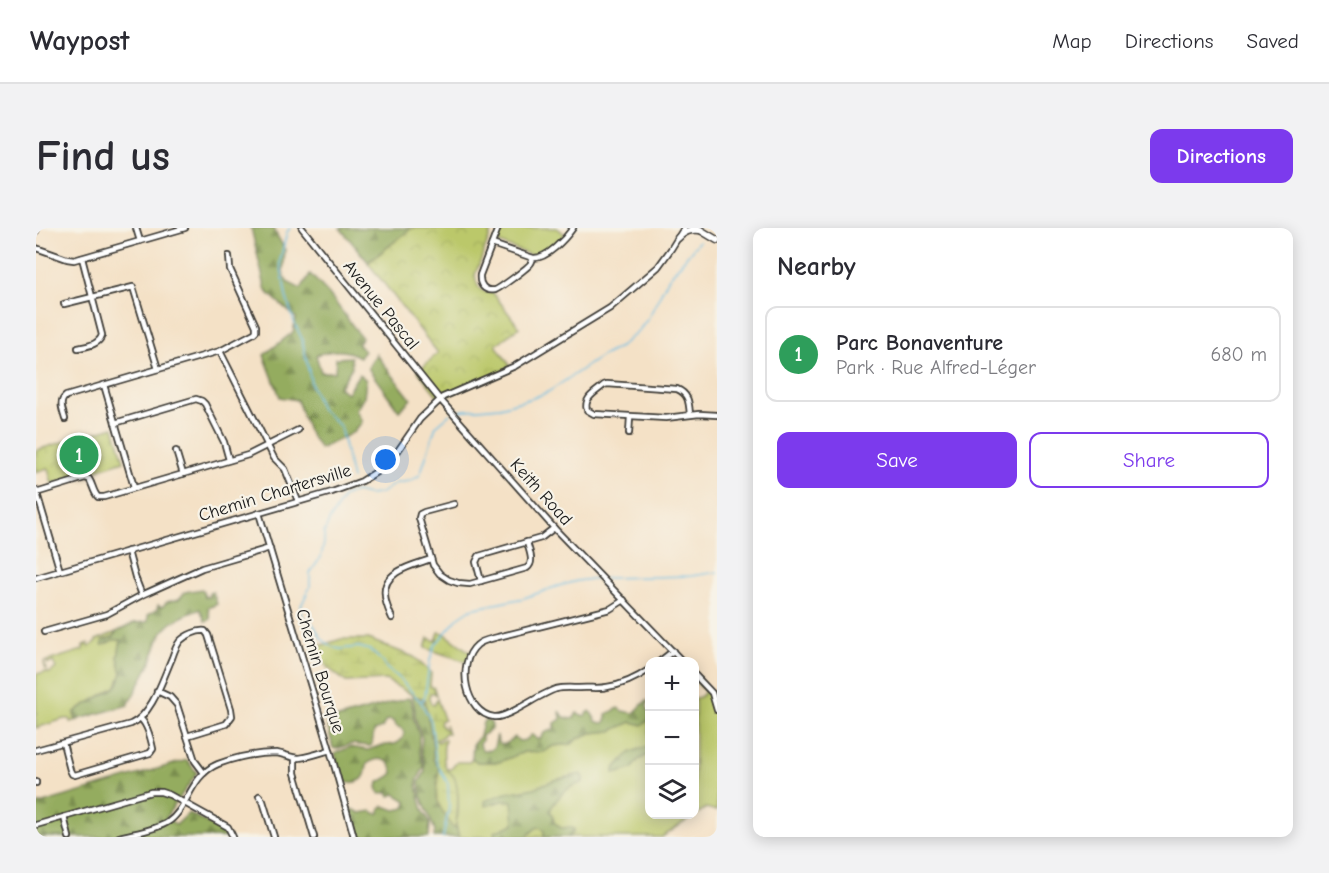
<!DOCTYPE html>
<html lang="en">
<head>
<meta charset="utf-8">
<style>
	body { margin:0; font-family:"Comic Neue",sans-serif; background:#f2f2f3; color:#2b2b33 }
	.controls { position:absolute; right:18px; bottom:18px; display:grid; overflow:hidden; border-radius:12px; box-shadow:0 3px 15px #0003 }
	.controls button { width:54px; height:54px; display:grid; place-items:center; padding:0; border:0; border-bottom:2px solid #e1e1e2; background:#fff; color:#2b2b33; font:30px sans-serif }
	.you { position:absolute; left:350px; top:232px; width:21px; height:21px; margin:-15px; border:4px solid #fff; border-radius:50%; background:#1a73e8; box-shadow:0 0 0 9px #1a73e833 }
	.badge { display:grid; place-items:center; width:39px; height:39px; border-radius:50%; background:#7c3aed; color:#fff; font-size:20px; font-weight:700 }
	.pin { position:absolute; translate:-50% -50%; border:3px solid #fff; box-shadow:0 2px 6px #0006 }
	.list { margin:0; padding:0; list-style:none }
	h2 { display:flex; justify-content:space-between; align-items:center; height:78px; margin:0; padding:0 24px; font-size:26px }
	h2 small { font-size:20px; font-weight:400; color:#7c7c81 }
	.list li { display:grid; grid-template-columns:39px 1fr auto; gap:18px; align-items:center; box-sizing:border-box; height:96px; margin:0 12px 12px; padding:0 12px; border:2px solid #e1e1e2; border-radius:12px }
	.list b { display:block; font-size:22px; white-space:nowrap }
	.list p { margin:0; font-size:20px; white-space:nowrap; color:#7c7c81 }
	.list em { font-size:20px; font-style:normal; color:#7c7c81 }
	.actions { display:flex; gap:12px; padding:18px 24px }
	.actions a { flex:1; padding:14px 0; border:2px solid #7c3aed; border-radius:12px; text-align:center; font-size:21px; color:#7c3aed }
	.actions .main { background:#7c3aed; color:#fff }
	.icon { flex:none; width:33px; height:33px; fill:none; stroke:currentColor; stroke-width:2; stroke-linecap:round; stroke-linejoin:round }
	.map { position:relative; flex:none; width:681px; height:609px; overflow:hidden; border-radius:12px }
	header { display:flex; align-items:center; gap:36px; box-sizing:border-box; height:84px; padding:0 30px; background:#fff; border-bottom:2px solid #e1e1e2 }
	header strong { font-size:28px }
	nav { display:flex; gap:33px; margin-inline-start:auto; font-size:21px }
	.intro { display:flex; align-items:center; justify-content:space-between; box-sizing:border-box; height:144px; padding:0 36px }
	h1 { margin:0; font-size:42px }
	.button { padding:15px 27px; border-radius:12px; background:#7c3aed; color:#fff; font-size:21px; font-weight:700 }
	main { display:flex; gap:36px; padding:0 36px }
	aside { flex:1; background:#fff; border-radius:12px; box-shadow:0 3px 15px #0003 }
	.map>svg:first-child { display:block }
</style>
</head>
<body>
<header>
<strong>Waypost</strong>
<nav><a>Map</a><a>Directions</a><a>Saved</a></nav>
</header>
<div class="intro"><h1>Find us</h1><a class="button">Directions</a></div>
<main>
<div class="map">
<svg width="681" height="609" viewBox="0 0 681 609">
	<defs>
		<pattern id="forest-firs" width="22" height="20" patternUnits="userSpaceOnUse" patternTransform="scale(1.5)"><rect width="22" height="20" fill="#94ac5e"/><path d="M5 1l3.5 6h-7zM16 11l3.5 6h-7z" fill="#788b4d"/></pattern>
		<pattern id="wetland-marsh" width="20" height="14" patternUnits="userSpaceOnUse" patternTransform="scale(1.5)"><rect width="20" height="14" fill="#bbc86a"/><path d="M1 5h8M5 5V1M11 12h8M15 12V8" fill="none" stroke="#a0ab5b"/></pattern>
		<pattern id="park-crowns" width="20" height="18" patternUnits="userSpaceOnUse" patternTransform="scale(1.5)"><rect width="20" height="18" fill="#bbc86a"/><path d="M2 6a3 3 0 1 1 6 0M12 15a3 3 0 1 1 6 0" fill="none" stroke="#a0ab5b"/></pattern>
	</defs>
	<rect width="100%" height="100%" fill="#f7f3e8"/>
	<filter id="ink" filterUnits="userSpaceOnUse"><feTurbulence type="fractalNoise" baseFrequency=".0167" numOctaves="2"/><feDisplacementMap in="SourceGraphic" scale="12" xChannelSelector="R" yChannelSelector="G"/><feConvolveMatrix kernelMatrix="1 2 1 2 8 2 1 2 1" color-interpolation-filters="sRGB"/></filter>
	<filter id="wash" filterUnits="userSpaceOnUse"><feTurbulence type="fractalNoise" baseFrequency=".008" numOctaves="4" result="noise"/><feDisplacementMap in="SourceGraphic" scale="24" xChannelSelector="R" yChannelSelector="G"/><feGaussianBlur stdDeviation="1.35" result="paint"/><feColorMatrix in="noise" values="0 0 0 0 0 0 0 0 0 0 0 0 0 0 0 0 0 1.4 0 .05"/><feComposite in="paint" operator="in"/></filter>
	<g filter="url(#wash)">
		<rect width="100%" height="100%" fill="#f4e1c6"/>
		<g fill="#bbc86a" stroke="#6c7243" stroke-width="1.5">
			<path d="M465,0H521L529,6L528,9L503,27L497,28L461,14V11Z"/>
			<path d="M80,404L79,408L67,412V417L77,412H85L82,429L86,445L81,458L42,481L38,487L40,492H43L34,494V491H28L0,500V446L9,444L14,445L20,440L17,434L12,436L11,433L8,434L10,441H9L8,434L47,422L48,418H46L53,415L50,416L53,419L61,413L60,412Z"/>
			<path d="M659,449L675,467L676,477L681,486V583L670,580L626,609H423C422,605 420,600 420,595C420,592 422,589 422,585C423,569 422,553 410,541H415L421,534H434L436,530L441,534H463L488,524H507L517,518L536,516L541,511L555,505L575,503L595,494L607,497L613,491L614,586H658L659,470L664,469L669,464L659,452Z"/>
		</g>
		<g fill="url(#forest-firs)" stroke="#58643d" stroke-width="1.5">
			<path d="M215,0H237L249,22L247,45L251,54L265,61L274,46L293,66L326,110L322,117L328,123L324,129C308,120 297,122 280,127L285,144H299L300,130L315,129L316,139L303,160L311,165L323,146L330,152L328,169L320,182L326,194L318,204L284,221L272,203L261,172L244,169L228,127L257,104L260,90L230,63Z"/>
			<path d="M304,0H376L332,34Z"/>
			<path d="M340,126L375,171L363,183L332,140Z"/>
			<path d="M166,361L169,369L173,368V365L177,364L181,376L172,380L174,391L172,393H169L164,381C146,389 138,390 125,406L114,436L92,477L40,492L38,485L42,481L79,460L82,456L86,445L82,429L85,412H77L67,417L66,416V413L78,409L80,404L98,395L111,394L112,392V387L121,381L122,377L126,379L131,374L143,371L149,364Z"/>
			<path d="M376,468L387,470L389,472L397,518V531L403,539C402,562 396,567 410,588C413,593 415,596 419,600L420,598L423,609H398L399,602L385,568L383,554L389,544V537L385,522L386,510L379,489V482Z"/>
			<path d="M372,470L374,471L377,480V489L383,507V522L388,539L381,553V556L384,572L387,582L394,595L393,608L392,609H323L316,583L317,581L324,585L336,583L341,586L343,585L344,581L347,578L351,579L359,582L369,580L371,575L369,572L359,566L354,568L351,564L345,566L343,565L341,559L342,555L354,548L357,545C355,530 342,528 331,536C330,552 326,554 310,555L304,547L299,526L302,524L314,519L332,522L343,518L359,516L363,514L367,510L368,504L365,500L360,498L357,493L352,492L349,494L346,500L338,503L336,516L334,518L315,516L300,521L297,520L291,495L292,493Z"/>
			<path d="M610,473H612L611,479L612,482L613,483V491L607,497L595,494L575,503L555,505L541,511L534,516L517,518L507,524H488L463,534H441L436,530L437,516L444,508L447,494L449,492L455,494L456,499C454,505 449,504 446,508V512L444,516L445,520L447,522H454L458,519L461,507L462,515C468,519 474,513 479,509L483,513L490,512L495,507H497L500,511H504L508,505L518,501V496L525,491L524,483L528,489L535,491L538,490L541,485L548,488L554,483L561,494L568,495L570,493V486C573,484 579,483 582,480L586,483L598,485Z"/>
			<path d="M610,519L613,522V526L601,533L596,541L578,546C578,538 577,544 581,538C592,525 593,524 610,519Z"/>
			<path d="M151,532L161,545L130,589L140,597L153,585L188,604L189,609H0V577Z"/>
			<path d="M545,546L547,550V554C544,556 540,557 537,558C528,562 517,575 514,583L517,587L518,594L525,600L534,599L538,601V604L533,609H508V602L504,599L500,600L490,609H459L458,604L478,596L476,573H466L449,578V573L470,565L498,560L518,552Z"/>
		</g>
		<path fill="url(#wetland-marsh)" stroke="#6c7243" stroke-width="1.5" d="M305,411H332L378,429L395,445L394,458L398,460L400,467L398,465H394L393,471L395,476L398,477L401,471L408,491L405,492L404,496L409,502L410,500L409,496L412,505H409L407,508L400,512L402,514L408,511L409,512C407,518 407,535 410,540C413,545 417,545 419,551C424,567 422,584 419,600H417C414,596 412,591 409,587C395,567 402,561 403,539L397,531V518L389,472L387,470L378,468L350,452L310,454L291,439L277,420Z"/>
		<g fill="url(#park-crowns)" stroke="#6c7243" stroke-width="1.5">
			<path d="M376,0H457L439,47C441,61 444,64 457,65L483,99L460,117L475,139L404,171L382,143L402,125L332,35Z"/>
			<path d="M78,199L88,233L16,256L12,240L0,244V222Z"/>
			<path d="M403,404L408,405L435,425L431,434L389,420L392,410L400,413Z"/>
		</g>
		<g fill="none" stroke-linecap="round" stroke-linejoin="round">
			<g stroke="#68bde4" stroke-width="1.5">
				<path d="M254,0L251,4L244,33L250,68L258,94L266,111L276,159L285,181L304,198L316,251"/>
				<path d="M420,183L464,179L497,170L512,164L566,128L584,119L604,101L613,89L632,51L663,13"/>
				<path d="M568,350L655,348L681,344"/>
				<path d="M386,473L389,468L394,432L399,417L423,389L435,381L488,370L522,358L541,353L563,350"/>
				<path d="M407,609L413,580L412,556L400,533L395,493L385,474L361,448L351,441L347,434L334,422L323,419L304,421L296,419L286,411L277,396L265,387V378L274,359V345L285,329L288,315V305L293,293L308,268L320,264L332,267L344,266L360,255L374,253L384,247L400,198L414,186"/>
			</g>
		</g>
	</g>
	<g filter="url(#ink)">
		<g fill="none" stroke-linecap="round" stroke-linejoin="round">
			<defs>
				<g id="minor">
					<path d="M100,0L104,13"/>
					<path d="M266,0L401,168L518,300L647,434"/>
					<path d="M462,0L444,47C443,56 448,64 459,62C463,61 493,39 495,35C496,34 496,32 497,30"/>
					<path d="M0,3L1,0"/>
					<path d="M456,16L497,30C511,31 529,11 537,0"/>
					<path d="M0,20L31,31L38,32L149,0"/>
					<path d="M28,76L97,59L122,141"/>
					<path d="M42,120C51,118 63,117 66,107L46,30"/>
					<path d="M184,123L238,230L249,241L262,273"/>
					<path d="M68,157L98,259"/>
					<path d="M654,187C653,175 653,166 641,161L571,156L568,157C560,164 547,170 551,182L558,186L630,190L663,186L681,187"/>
					<path d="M29,191C27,183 22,174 30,168L184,123L218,105L220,103V98L194,41L193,28"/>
					<path d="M79,195L160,171L166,173L169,176L188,214L193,232"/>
					<path d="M593,205L594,189"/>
					<path d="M140,223L147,246"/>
					<path d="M0,262L24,343"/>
					<path d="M0,265L49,250L53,251C57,257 57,264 62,269H68L212,227L262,202"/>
					<path d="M418,276L388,284L384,286L383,290L397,337L404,346L413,352L422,355L434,356L491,340C499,334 493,323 491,314"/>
					<path d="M223,285L294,522L318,609"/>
					<path d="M92,323L99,349L106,367"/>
					<path d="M0,350L296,264L326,253L345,241L359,227L384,191L407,169L479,138L574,80L622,39L635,21L648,0"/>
					<path d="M445,353L440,334L443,328L505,310L518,300"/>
					<path d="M588,372L574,381L462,409C455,411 446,412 441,417C420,435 429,485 458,489C471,491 503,466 520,461C528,459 536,460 543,460C553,459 562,461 571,459C586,457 601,450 614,441"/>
					<path d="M356,390C353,383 349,375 349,367C346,343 378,337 395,331"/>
					<path d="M8,404L71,386L106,367L166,340L234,320"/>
					<path d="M623,434L637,423"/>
					<path d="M658,446L676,465L681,482"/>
					<path d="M121,463L134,469L141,477L159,533L168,545"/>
					<path d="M27,515L34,542L36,546L39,547L114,525L117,521C115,511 112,498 105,491"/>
					<path d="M0,522L95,496C116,487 127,450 136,430C138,424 140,418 144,413C150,407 162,402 169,403L172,407L195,481L196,488L190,496L151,508"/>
					<path d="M259,530V545L278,609"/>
					<path d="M0,554V555"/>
					<path d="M223,568L227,573L238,609"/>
					<path d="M28,589L33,609"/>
					<path d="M0,597L115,564H125L134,567L192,599L197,609"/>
					<path d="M83,609C98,605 120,602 132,594C153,580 153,548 182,536C201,529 220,525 240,525C248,526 255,530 263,530C273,529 284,525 294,522"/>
				</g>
				<g id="major">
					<path d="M661,0L681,12"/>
					<path d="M642,10C649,3 654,1 664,2"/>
				</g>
			</defs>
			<use href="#minor" stroke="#3c3a36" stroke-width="8"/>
			<use href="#major" stroke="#3c3a36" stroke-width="9"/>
			<use href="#minor" stroke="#fff" stroke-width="4.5"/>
			<use href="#major" stroke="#fff" stroke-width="6"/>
		</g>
	</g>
	<g text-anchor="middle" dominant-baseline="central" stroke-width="4.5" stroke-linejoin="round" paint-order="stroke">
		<g font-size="18" fill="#1c1c1c" stroke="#f7f3e8">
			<text transform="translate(345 77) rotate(51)">Avenue Pascal</text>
			<text transform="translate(505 264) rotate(48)">Keith Road</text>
			<text transform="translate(239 265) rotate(-17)">Chemin Chartersville</text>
			<text transform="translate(284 443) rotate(73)">Chemin Bourque</text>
		</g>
	</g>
</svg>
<div class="controls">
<button>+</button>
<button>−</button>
<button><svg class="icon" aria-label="layers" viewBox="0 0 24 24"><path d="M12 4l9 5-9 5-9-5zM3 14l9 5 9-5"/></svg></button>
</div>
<div class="you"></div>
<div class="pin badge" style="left:43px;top:227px;background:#2e9e5b">1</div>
</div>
<aside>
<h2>Nearby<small></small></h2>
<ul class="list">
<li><span class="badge" style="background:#2e9e5b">1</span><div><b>Parc Bonaventure</b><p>Park · Rue Alfred-Léger</p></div><em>680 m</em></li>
</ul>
<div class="actions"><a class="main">Save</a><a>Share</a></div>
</aside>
</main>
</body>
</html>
